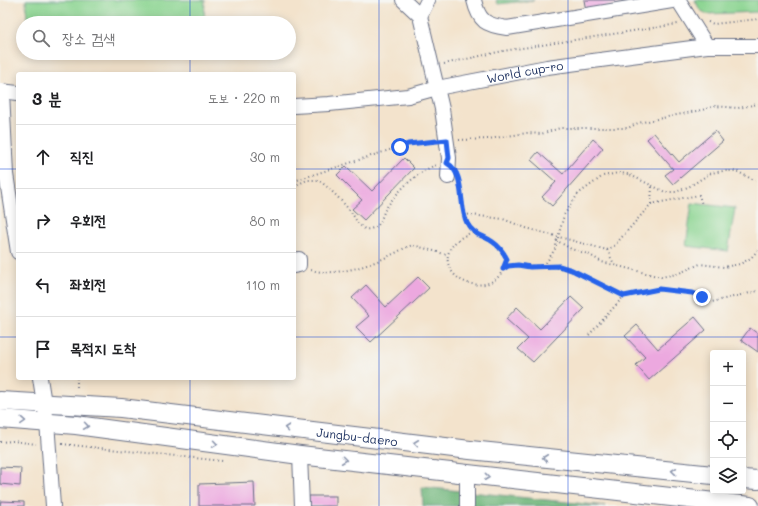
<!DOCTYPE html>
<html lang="ko">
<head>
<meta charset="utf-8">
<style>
	body { margin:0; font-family:Mali,"Poor Story",sans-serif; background:#f6f6f6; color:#202124 }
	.controls { position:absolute; right:12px; bottom:12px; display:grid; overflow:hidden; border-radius:4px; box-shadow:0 2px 10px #0003 }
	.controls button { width:36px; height:36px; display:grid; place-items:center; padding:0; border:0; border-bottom:1px solid #e0e0e0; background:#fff; color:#202124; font:20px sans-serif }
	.stop { position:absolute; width:12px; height:12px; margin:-9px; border:3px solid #2563eb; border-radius:50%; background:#fff }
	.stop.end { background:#2563eb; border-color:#fff; box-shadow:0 1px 4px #0008 }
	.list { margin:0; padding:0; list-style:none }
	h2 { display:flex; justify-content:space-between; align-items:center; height:52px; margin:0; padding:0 16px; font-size:17px }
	h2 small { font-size:13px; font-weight:400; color:#757577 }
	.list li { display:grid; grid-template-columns:26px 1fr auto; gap:12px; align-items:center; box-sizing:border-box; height:64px; padding:0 16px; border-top:1px solid #e0e0e0 }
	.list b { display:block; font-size:15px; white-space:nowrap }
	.list em { font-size:13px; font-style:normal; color:#757577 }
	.icon { flex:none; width:22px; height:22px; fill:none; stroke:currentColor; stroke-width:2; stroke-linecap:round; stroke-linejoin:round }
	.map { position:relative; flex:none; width:758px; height:506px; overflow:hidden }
	.search { position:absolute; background:#fff; box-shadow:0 2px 10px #0003; left:16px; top:16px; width:280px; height:44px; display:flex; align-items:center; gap:10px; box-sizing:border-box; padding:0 14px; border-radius:22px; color:#757577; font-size:15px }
	.panel { position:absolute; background:#fff; box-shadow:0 2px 10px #0003; left:16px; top:72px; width:280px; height:308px; border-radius:4px }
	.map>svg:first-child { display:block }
</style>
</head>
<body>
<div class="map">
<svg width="758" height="506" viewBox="0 0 758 506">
	<rect width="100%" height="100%" fill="#f6f6f2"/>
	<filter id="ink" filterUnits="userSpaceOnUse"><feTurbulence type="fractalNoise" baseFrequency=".025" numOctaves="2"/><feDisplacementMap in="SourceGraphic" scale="8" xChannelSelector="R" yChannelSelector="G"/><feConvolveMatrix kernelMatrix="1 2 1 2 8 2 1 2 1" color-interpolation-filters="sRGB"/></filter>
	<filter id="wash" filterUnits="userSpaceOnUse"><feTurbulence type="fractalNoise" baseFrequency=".012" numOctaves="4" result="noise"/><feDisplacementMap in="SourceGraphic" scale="16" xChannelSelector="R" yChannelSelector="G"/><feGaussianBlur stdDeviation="0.9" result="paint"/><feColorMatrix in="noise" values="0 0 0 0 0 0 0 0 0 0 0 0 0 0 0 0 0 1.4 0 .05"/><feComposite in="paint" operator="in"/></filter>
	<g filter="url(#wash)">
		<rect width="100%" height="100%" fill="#f3e3cc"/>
		<g fill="#8ad490" stroke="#528277">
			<path d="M26,0H205L204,23H27Z"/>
			<path d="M496,0H534L498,4Z"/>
			<path d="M695,0H758V12L707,14L700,10Z"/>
			<path d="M76,53H202V57Z"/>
			<path d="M692,203L735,208L728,251L686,246Z"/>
		</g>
		<path fill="#6fb67a" stroke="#45726c" d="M422,487L605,506H423Z"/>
		<g id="blocks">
			<g fill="#eca8df">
				<path d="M584,0H637L586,11Z"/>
				<path d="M715,131L723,141L673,184L665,175L673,169L647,139L654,133L679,162Z"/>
				<path d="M593,139L603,148L552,206L542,197L556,182L531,160L538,152L563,174Z"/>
				<path d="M404,158L414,168L364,220L352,209L362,200L337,175L346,166L372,191Z"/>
				<path d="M418,277L429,288L371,342L356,327L369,316L352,298L366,285L386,307Z"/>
				<path d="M571,297L584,309L533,362L518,349L528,339L506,319L517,307L540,329Z"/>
				<path d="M695,317L706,330L649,380L636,365L645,357L625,336L637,325L658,349Z"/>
				<path d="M750,328L758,334V352L741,340Z"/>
				<path d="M0,467L21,468L20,486L0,484Z"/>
				<path d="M254,482L255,506H199V484Z"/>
				<rect x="309" y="496" width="27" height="10"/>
				<path d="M1,501L24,502V506H0Z"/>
			</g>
		</g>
	</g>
	<g filter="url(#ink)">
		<use href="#blocks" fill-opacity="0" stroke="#676e84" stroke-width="1"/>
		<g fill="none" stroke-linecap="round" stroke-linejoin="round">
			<defs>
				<g id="minor">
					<path d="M403,0L420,16L442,109L449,158L448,177"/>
					<path d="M474,0C479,22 486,25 507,28L678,0"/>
					<path d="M678,0L707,46"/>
					<path d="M420,16L428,0"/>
					<path d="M0,91L18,93"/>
					<path d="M2,91L6,174L18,252"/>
					<path id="s1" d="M294,106L329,104L408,96L437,88L547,67L707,46H758"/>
					<path d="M294,266L299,265V259"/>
					<path d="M40,378L47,422L53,506"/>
					<path d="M300,455L302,506"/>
					<path d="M467,506V474"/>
				</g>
				<g id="major">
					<path id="s2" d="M0,401L121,408L470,450L713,475"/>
					<path d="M0,419L76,425L300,455L750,506"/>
					<path d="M743,479L758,480"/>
				</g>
			</defs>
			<use href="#minor" stroke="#676e84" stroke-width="16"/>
			<use href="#major" stroke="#676e84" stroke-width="20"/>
			<g stroke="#676e84" stroke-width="2" stroke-dasharray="1 3" stroke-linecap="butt">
				<path d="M708,22L714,24L758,19"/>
				<path d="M444,64L503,51L678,24"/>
				<path d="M459,140L488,139L527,133L541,134L560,128H628L638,123L706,109L714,106L738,108L758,104"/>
				<path d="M294,181L408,144L434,142"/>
				<path d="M459,183L467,224C470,228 473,231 475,234L493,242L507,259C505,265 503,271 499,276C487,290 460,286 451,270C440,252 458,236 474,232"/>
				<path d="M294,186L307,180H318C328,186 346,205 353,215C356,220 359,226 365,229C368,230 374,228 377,226C381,222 383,214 385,210C396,192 417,172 436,165"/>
				<path d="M651,204L699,195L702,205"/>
				<path d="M464,214L503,219L526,228L607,250L614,246L651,204L652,186"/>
				<path d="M556,240L571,249L588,254L602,262L661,277L677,274L700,264L724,267L740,264L751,258L758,250"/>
				<path d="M607,250L614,264"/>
				<path d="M544,266C573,267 598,283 624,296"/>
				<path d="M504,268C513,263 532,267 544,266L555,249L564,215L578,194L603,176L618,173L628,174L665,192H676L690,186L711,173L723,171H736L758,182"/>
				<path d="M311,270C336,277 369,266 393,254C400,251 405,247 413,245L448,255"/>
				<path d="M589,335L624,296L659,289L691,293L712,302L758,291"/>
				<path d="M77,378V390"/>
				<path d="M0,442L13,441L36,444"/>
				<path d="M62,444L223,461"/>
			</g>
			<use href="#minor" stroke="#fff" stroke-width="14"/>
			<use href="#major" stroke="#fff" stroke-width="18"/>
		</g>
		<defs><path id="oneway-chevron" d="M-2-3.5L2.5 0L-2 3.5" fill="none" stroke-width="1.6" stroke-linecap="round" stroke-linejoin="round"/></defs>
		<g stroke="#8d97ae">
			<use href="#oneway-chevron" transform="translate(23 421) rotate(4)"/>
			<use href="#oneway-chevron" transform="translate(86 426) rotate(8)"/>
			<use href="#oneway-chevron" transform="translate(287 428) rotate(-173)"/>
			<use href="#oneway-chevron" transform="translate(416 443) rotate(-173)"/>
			<use href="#oneway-chevron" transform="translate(215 444) rotate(8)"/>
			<use href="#oneway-chevron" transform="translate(545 458) rotate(-174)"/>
			<use href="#oneway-chevron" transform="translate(344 460) rotate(7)"/>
			<use href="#oneway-chevron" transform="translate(674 471) rotate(-174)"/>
			<use href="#oneway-chevron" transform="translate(487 477) rotate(6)"/>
		</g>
	</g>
	<g fill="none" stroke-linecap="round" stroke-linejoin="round" filter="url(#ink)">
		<path stroke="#2563eb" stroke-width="5" d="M400,147L408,144L447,140L449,158L447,163C466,174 458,205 467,223C473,235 483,235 493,242C499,246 504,253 507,259L503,269L508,266L518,265L530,267L559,266L572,270L624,296L659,289L692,293L702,297"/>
	</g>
	<path fill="none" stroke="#1d4ed8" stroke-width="1" stroke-opacity="0.55" d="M190,0V23M379,0V506M568,0V506M190,53V74M0,169H18M294,169H758M0,337H18M294,337H758M190,378V506"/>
	<g text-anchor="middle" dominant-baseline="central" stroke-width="3.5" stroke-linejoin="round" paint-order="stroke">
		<g font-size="12" fill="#1b2f5e" stroke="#f6f6f2">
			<text stroke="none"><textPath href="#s1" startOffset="234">World cup-ro</textPath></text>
			<text stroke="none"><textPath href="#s2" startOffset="359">Jungbu-daero</textPath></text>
		</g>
	</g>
</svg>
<div class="controls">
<button>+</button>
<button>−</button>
<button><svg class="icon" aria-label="locate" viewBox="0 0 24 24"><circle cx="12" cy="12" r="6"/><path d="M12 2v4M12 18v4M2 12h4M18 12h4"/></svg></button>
<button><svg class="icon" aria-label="layers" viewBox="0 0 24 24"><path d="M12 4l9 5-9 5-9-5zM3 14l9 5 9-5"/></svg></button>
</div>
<div class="stop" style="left:400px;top:147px"></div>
<div class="stop end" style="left:702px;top:297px"></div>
<div class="search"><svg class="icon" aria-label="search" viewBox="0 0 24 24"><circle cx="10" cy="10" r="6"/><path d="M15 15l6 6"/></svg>장소 검색</div>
<section class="panel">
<h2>3 분<small>도보 · 220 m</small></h2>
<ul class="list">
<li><svg class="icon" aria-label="ahead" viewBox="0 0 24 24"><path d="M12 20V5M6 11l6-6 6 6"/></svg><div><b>직진</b></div><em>30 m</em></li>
<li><svg class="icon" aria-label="right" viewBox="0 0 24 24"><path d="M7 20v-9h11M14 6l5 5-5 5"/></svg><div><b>우회전</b></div><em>80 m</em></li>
<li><svg class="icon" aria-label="left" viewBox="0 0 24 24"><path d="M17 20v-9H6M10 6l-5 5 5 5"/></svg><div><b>좌회전</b></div><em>110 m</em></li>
<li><svg class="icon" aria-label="arrive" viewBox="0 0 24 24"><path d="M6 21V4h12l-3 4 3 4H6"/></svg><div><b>목적지 도착</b></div></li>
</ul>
</section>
</div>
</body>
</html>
